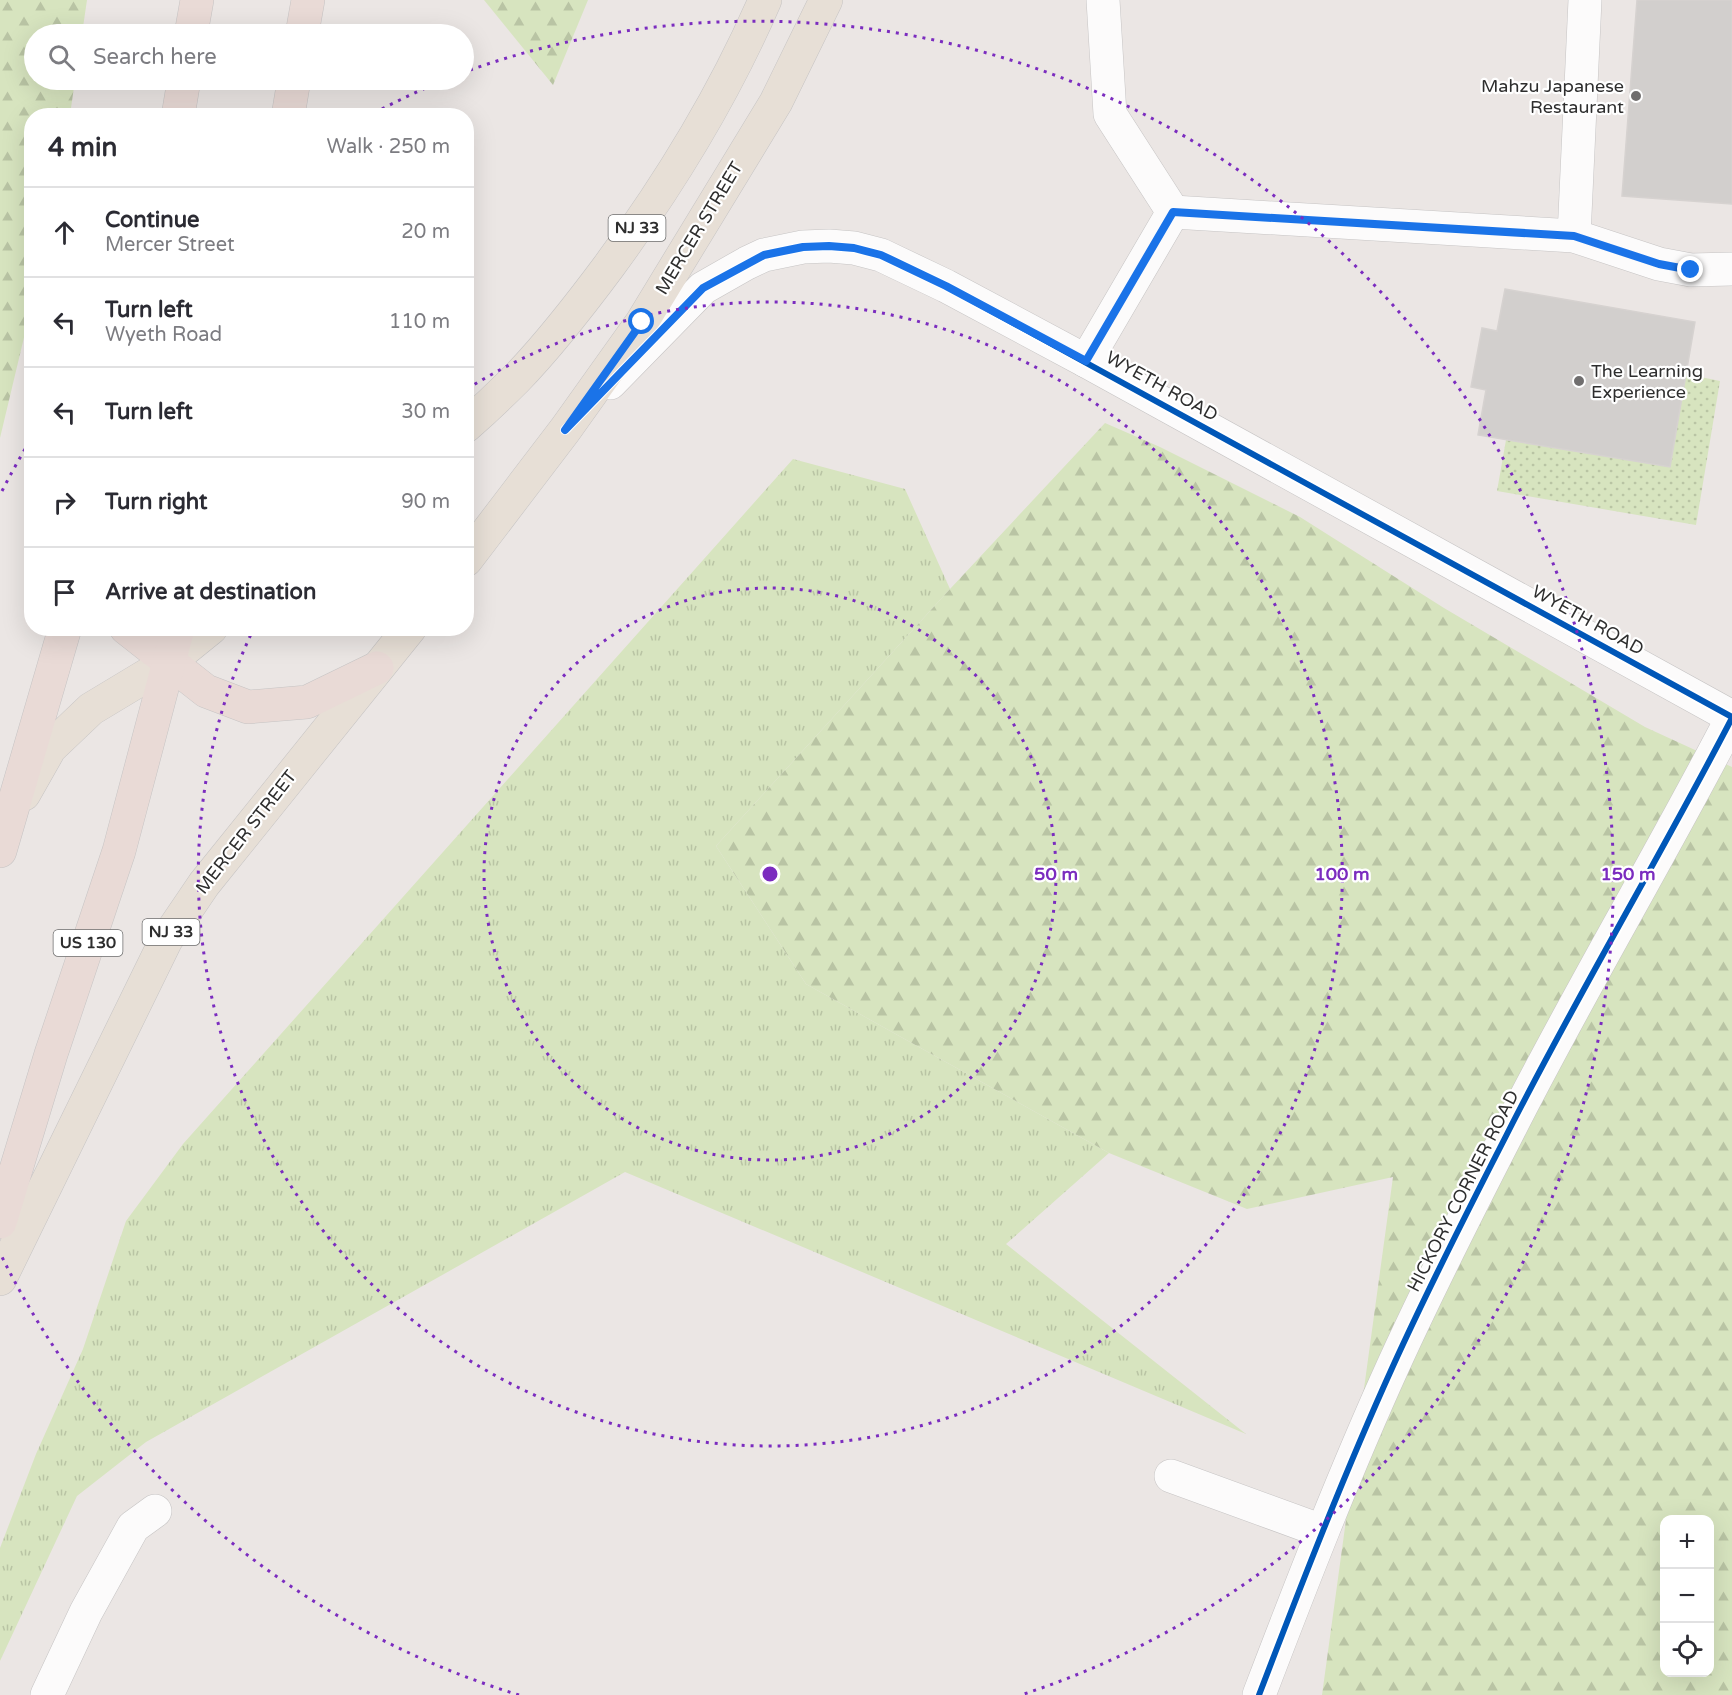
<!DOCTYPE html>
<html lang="en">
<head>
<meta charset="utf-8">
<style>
	body { margin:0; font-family:"Varela Round",sans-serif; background:#f7f7f7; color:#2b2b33 }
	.controls { position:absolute; right:18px; bottom:18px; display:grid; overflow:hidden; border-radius:12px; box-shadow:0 6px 24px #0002 }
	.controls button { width:54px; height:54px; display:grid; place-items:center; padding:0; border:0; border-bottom:2px solid #e1e1e2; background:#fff; color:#2b2b33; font:30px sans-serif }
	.stop { position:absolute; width:18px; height:18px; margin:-14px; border:4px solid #1a73e8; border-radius:50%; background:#fff }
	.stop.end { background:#1a73e8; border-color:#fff; box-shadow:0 2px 6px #0008 }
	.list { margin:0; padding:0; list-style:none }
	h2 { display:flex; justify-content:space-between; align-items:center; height:78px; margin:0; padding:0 24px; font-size:26px }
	h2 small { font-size:20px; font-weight:400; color:#7c7c81 }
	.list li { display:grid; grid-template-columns:39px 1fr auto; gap:18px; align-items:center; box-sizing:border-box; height:90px; padding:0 24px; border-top:2px solid #e1e1e2 }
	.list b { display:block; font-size:22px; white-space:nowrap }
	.list p { margin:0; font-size:20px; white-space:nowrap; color:#7c7c81 }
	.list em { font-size:20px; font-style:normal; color:#7c7c81 }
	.icon { flex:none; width:33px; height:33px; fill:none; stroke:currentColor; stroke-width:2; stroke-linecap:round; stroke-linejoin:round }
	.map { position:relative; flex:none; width:1732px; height:1695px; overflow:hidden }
	.search { position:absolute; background:#fff; box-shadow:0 6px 24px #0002; left:24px; top:24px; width:450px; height:66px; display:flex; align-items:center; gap:15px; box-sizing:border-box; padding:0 21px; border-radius:33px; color:#7c7c81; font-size:22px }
	.panel { position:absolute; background:#fff; box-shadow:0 6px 24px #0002; left:24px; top:108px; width:450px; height:528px; border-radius:24px }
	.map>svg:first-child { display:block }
</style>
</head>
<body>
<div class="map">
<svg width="1732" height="1695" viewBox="0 0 1732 1695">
	<defs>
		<pattern id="grass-tufts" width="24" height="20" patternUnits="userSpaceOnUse" patternTransform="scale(1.5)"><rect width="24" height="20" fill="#d7e4bf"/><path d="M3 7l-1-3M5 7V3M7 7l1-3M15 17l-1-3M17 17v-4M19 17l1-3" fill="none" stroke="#b9c4a4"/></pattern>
		<pattern id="forest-firs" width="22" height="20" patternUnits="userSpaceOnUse" patternTransform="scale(1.5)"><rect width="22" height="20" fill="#d7e4bf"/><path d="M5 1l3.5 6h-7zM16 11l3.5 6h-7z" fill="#b9c4a4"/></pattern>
		<pattern id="park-dots" width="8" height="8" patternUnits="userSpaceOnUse" patternTransform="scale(1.5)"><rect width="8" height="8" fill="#d7e4bf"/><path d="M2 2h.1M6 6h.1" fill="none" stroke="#b9c4a4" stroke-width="1.8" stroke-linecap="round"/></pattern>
	</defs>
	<rect width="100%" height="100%" fill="#ebe6e4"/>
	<path fill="url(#grass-tufts)" d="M793,459L905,489L950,589L716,846L806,984L1109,1153L1006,1244L1246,1434L625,1172L146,1442L77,1496L0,1661V1548L36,1454L83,1349L126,1221L183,1144Z"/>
	<g fill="url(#forest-firs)" fill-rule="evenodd">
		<path d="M0,0H87L82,34H34V80H75L70,115L32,116L31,308L0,438Z"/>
		<path d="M484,0H588L553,85Z"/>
		<path d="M1105,423L1160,447L1300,517L1444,608L1645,727L1732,767V1695H1322L1393,1177L1247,1209L1109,1153L806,984L716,846L950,589ZM1664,1520H1710V1672H1664Z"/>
	</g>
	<path fill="url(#park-dots)" d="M1686,374L1720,381L1696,525L1497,491L1506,440L1670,467Z"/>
	<g fill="#d2cfcd" stroke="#d6d2d0" stroke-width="1.5">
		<path d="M1637,0H1732V204L1622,196Z"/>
		<path d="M1505,289L1695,322L1670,467L1478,435L1486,390L1471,387L1482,328L1497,331Z"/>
	</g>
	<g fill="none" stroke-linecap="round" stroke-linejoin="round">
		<defs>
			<g id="minor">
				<path d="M1173,212L1574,236L1659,264L1691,270L1732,269"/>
				<path d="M1574,236L1585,0"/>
				<path d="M1086,361L1173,212L1110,114L1103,0"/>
				<path d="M610,383L703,288L747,263L764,255L803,247L829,246L854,248L881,255L946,286L1086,361L1732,717"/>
				<path d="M1171,1476L1322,1531"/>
				<path d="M47,1695L86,1612L133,1527L155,1511"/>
				<path d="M1259,1695C1301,1585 1344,1474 1393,1366C1428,1289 1467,1212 1506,1136C1577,995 1659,859 1732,718"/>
			</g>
			<g id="major">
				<path d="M466,426C483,411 500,395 516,379C550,344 580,305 609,266C670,183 724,95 765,0"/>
				<path d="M466,560L565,430L642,322L776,102L826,0"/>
				<path d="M24,794L50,748L91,709L169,662L211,628"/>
				<path d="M0,1279L166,940L204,884L410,628"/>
			</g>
			<g id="highway">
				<path d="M191,34L197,0"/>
				<path d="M302,34L308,0"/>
				<path d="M178,116L184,80"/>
				<path d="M288,116L294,80"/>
				<path d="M126,628L206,691L248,707L307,702L377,668"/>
				<path d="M0,851L65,628"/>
				<path d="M0,1222L51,1054L119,851L178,628"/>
			</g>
		</defs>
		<use href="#minor" stroke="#c6c4c4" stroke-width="34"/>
		<use href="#major" stroke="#c6c4c4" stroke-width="34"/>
		<use href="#highway" stroke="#c6c4c4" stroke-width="34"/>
		<use href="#minor" stroke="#fcfbfb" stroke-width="33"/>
		<use href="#major" stroke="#e7dfd6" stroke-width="33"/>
		<use href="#highway" stroke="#e9dad6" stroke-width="33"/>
		<defs>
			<g id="cycleway">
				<path d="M565,430L703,288L764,255L803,247L829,246L854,248L881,255L946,286L1732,717"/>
				<path d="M1259,1695C1301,1585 1344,1474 1393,1366C1428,1289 1467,1212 1506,1136C1577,995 1659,859 1732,718"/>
			</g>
		</defs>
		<use href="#cycleway" stroke="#fff" stroke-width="10"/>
		<use href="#cycleway" stroke="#0057b8" stroke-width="6"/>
	</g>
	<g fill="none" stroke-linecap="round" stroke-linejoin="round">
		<path stroke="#1a73e8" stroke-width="8" d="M642,322L565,430L703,288L764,255L803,247L829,246L854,248L881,255L946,286L1086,361L1173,212L1574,236L1659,264L1691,270"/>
	</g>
	<g fill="none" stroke="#7b2cbf" stroke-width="3" stroke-dasharray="3 6">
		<circle cx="770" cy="874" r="286"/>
		<path d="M467 389A572 572 0 1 1 252 632"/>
		<path d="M519 1695A858 858 0 0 1 2 1257M2 491A858 858 0 0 1 31 439M374 113A858 858 0 0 1 442 81M470 70A858 858 0 1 1 1021 1695"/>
	</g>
	<g fill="#706e6e" stroke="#fff" stroke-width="2">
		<circle cx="1636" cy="96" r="6"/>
		<circle cx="1579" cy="381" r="6"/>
	</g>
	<g text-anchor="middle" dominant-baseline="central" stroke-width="4.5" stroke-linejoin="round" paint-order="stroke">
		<g fill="#fff" stroke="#6d6d6d" stroke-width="1.5">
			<rect x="608.5" y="215" width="57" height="26" rx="4.5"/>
			<rect x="142.5" y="919" width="57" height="26" rx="4.5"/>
			<rect x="53.5" y="930" width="69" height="26" rx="4.5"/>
		</g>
		<g font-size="16" font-weight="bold" fill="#2e2e2e">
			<text x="637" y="228">NJ 33</text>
			<text x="171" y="932">NJ 33</text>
			<text x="88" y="943">US 130</text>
		</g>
		<g font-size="18" fill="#2e2e2e" stroke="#fff" text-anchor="end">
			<text x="1624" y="86">Mahzu Japanese<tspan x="1624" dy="21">Restaurant</tspan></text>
			<text x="1591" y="371" text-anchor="start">The Learning<tspan x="1591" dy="21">Experience</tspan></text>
		</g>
		<g font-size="18" fill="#2e2e2e" stroke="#fff">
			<text transform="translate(699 228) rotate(-59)">MERCER STREET</text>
			<text transform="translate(1162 386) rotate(29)">WYETH ROAD</text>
			<text transform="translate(1588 620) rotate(29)">WYETH ROAD</text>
			<text transform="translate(246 832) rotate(-52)">MERCER STREET</text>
			<text transform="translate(1463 1191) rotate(-63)">HICKORY CORNER ROAD</text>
		</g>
	</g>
	<circle cx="770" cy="874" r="9" fill="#7b2cbf" stroke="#fff" stroke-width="3"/>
	<g font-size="18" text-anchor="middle" font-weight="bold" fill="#7b2cbf" stroke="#fff" stroke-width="4.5" stroke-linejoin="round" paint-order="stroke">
		<text x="1056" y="880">50 m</text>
		<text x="1342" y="880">100 m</text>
		<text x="1628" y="880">150 m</text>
	</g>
</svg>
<div class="controls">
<button>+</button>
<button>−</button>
<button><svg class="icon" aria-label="locate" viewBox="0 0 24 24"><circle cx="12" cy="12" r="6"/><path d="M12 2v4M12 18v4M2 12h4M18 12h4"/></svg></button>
</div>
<div class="stop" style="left:642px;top:322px"></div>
<div class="stop end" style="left:1691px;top:270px"></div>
<div class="search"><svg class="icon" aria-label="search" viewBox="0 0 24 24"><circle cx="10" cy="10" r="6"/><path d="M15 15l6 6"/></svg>Search here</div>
<section class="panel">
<h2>4 min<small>Walk · 250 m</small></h2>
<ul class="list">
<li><svg class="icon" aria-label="ahead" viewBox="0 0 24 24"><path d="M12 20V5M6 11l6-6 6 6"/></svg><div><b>Continue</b><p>Mercer Street</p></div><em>20 m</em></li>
<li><svg class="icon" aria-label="left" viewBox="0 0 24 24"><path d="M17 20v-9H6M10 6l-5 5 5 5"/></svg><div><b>Turn left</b><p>Wyeth Road</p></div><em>110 m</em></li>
<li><svg class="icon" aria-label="left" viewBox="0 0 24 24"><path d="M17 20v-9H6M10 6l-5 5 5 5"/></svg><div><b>Turn left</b></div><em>30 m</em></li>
<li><svg class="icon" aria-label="right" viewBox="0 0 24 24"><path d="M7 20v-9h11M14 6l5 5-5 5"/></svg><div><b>Turn right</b></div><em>90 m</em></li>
<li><svg class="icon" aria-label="arrive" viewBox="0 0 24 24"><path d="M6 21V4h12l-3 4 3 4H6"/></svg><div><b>Arrive at destination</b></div></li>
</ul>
</section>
</div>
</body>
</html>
